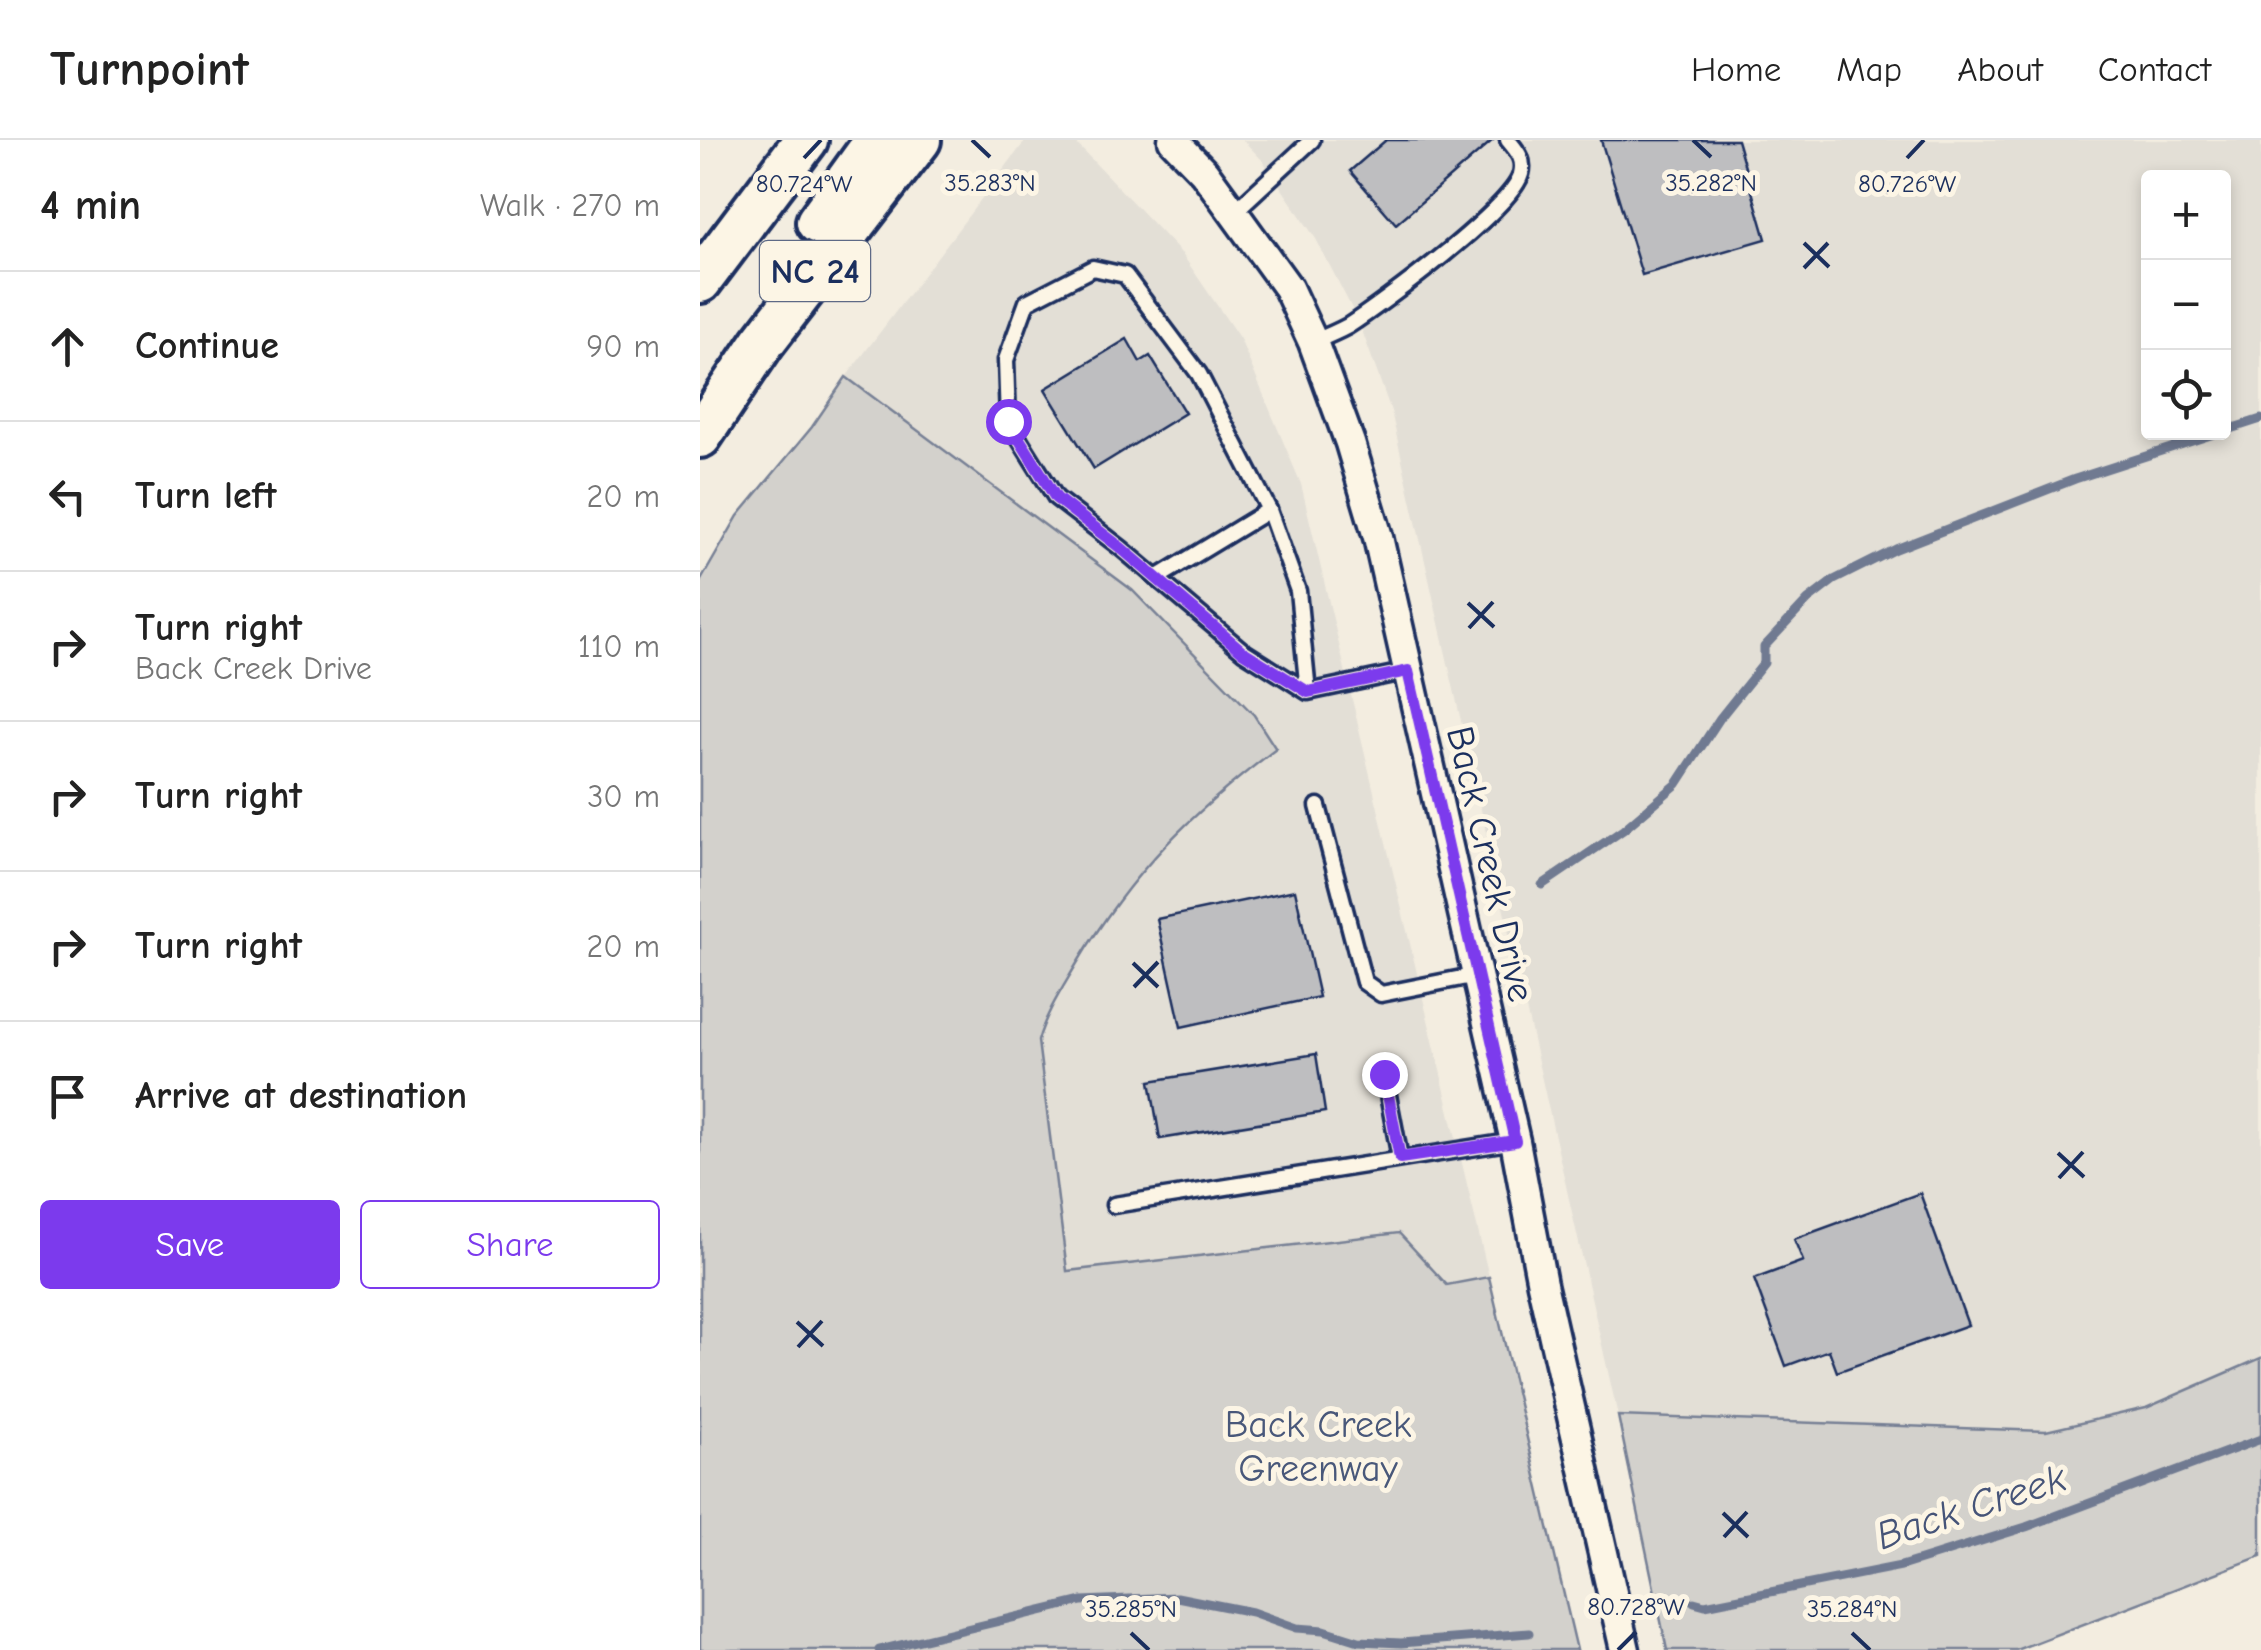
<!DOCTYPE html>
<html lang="en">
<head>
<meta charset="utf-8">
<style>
	body { margin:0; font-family:"Comic Neue",sans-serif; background:#f6f6f6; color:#222 }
	.controls { position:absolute; right:30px; top:30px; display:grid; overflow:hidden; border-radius:10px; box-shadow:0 5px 15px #0003 }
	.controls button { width:90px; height:90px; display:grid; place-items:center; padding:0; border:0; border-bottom:2px solid #e0e0e0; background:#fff; color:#222; font:50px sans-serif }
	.stop { position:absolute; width:30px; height:30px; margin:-22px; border:8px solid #7c3aed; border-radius:50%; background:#fff }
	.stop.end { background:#7c3aed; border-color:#fff; box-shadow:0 2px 10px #0008 }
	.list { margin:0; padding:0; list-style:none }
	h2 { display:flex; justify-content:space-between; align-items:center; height:130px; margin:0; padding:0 40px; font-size:42px }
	h2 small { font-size:32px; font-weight:400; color:#767676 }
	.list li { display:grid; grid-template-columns:65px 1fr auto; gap:30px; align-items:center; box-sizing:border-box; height:150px; padding:0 40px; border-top:2px solid #e0e0e0 }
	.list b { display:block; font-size:38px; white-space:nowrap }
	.list p { margin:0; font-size:32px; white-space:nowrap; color:#767676 }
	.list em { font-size:32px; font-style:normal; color:#767676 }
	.actions { display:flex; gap:20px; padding:30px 40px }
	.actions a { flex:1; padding:22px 0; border:2px solid #7c3aed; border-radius:10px; text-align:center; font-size:35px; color:#7c3aed }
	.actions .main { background:#7c3aed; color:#fff }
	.icon { flex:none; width:55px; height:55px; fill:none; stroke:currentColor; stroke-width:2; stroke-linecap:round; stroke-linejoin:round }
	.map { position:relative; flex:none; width:1561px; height:1510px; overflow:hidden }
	header { display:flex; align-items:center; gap:60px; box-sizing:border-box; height:140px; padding:0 50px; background:#fff; border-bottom:2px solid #e0e0e0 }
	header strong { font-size:48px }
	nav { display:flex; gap:55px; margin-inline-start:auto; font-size:35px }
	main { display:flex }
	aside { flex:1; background:#fff }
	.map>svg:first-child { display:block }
</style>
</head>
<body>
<header>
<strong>Turnpoint</strong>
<nav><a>Home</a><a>Map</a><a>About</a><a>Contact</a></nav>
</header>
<main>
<aside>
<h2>4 min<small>Walk · 270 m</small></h2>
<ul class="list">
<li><svg class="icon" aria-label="ahead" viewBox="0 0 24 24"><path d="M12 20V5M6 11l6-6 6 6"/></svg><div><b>Continue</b></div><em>90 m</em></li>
<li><svg class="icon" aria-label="left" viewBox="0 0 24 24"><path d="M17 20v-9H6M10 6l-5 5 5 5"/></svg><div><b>Turn left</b></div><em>20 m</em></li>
<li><svg class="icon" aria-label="right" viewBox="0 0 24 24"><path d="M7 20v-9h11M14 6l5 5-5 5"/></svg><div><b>Turn right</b><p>Back Creek Drive</p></div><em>110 m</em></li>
<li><svg class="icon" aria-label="right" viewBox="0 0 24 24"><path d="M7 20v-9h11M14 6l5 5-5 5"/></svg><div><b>Turn right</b></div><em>30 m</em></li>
<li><svg class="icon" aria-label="right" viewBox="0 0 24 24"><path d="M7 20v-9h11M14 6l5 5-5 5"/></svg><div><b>Turn right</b></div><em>20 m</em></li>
<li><svg class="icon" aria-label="arrive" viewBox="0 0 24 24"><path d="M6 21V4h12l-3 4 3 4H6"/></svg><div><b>Arrive at destination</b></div></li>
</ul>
<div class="actions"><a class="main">Save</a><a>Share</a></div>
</aside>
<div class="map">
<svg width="1561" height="1510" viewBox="0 0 1561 1510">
	<rect width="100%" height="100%" fill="#f3ede0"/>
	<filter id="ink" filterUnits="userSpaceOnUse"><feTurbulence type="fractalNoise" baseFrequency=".01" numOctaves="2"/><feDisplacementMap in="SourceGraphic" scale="20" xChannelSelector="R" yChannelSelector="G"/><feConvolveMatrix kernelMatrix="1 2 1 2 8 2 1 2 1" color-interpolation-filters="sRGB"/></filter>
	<g filter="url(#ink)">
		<g fill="#e3dfd6" fill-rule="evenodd">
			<path d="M326,0H373L482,114L540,199L601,344L789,1137L747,1145L367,1131L338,901L344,880L404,778L450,719L513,657L576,609L554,575L432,450L146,237Z"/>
			<path d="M543,0H1561V1218L1446,1268L1346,1291L918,1276L691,271L659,182L616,99L563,21ZM1448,38H1524V292H1448Z"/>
		</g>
		<g fill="#d3d1cc" stroke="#778095" stroke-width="2.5">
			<path d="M146,237L432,450L554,575L576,609C490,674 432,731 376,825C362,849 346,873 338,901L367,1131L699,1093L747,1145L789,1137L877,1510H0V442L38,376L112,287Z"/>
			<path d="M1561,1218V1416L1316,1510H967L918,1276L1346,1291L1446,1268Z"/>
		</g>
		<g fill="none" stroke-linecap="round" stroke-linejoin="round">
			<g stroke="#707a91" stroke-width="9">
				<path d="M1524,291L1561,279"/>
				<path d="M842,745L923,690L977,644L1020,578L1064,523V507L1108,460L1134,440L1196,409L1375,339L1520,292"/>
				<path d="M994,1462L1005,1465L1201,1426L1326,1387L1561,1299"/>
				<path d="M179,1510L382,1461L477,1457L552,1472L597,1488L624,1490L659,1501L701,1503L829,1493"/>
			</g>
		</g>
		<g fill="#bebec0" stroke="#1b2f5e" stroke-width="2.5">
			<path d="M686,0H793L696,84L650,31Z"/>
			<path d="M901,0H1037L1066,99L942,135Z"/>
			<path d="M427,199L440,222L450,216L485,273L394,329L345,249Z"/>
			<path d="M595,750L619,857L481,887L457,779Z"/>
			<path d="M616,914L625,972L460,999L450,941Z"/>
			<path d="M1220,1053L1268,1185L1137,1232L1129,1210L1086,1226L1054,1139L1103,1121L1094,1099Z"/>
		</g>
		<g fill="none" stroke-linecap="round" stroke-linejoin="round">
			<defs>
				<g id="lane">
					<path d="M534,72L612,0"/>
					<path d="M613,202C625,197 637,192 648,186C682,164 812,68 821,34C825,19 817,11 808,0"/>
					<path d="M457,438L569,370"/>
					<path d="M608,552L598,451L569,370L499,234L425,135L393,128L327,162L306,220L308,281L356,358L421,408L543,511L608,552L708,531"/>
					<path d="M618,666L664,842L681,854L777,835"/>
					<path d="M684,934L700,1018"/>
					<path d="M414,1065L815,1001"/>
				</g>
				<path id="street" d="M473,0L504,32L588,148L613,202L650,303L678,397L777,835L815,1001L842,1144L925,1510"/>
				<g id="primary">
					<path d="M118,82L177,0"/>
					<path d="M0,141L106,0"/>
					<path d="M0,296L63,202L219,0"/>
				</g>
			</defs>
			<use href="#lane" stroke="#1b2f5e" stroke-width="21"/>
			<use href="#street" stroke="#1b2f5e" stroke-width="35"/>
			<use href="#primary" stroke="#1b2f5e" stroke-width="50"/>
			<use href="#lane" stroke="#fcf5e5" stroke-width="14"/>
			<use href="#street" stroke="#fcf5e5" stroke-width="28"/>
			<use href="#primary" stroke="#fcf5e5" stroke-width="42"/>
		</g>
	</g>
	<g fill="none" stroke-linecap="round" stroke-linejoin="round" filter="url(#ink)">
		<path stroke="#7c3aed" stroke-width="12" d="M308,281L356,358L421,408L542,511L608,552L708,531L815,1001L700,1018L684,934"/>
	</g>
	<path fill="none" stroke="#1b2f5e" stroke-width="4" d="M272,0L290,17M993,0L1011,17M104,18L121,0M1207,18L1224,0M1104,103L1129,127M1104,128L1128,103M768,463L794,487M769,488L793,462M433,823L458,847M434,847L458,822M1358,1013L1384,1037M1359,1038L1383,1012M97,1182L123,1206M98,1207L122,1181M1023,1373L1048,1397M1024,1397L1047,1372M431,1493L449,1510M1152,1493L1170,1510M918,1510L936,1492"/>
	<g text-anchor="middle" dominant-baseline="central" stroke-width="10" stroke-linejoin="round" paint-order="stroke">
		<rect fill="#fcf5e5" stroke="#5e6a86" stroke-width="2.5" x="60" y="101" width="110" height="60" rx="8"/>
		<g font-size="35" font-weight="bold" fill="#1b2f5e">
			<text x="115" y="131">NC 24</text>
		</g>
		<g font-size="38" fill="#1b2f5e" stroke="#fcf5e5">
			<text transform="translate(790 724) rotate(77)">Back Creek Drive</text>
		</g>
		<g font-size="38" fill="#49587a" stroke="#fcf5e5">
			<text x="618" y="1285">Back Creek<tspan x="618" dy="44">Greenway</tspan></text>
		</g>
		<g font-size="40" font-style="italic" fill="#465478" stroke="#fcf5e5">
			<text transform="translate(1271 1367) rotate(-18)">Back Creek</text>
		</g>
	</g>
	<g font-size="25" text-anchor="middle" fill="#1b2f5e" stroke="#fcf5e5" stroke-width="10" stroke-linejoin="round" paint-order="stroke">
		<text x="290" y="51">35.283°N</text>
		<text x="1011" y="51">35.282°N</text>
		<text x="104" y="52">80.724°W</text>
		<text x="1207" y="52">80.726°W</text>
		<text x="936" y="1475">80.728°W</text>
		<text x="431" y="1477">35.285°N</text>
		<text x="1152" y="1477">35.284°N</text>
	</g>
</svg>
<div class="controls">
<button>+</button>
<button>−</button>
<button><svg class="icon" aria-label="locate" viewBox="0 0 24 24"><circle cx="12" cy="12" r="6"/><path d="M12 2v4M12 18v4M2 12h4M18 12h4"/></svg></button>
</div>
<div class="stop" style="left:308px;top:281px"></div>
<div class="stop end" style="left:684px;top:934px"></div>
</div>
</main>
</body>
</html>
